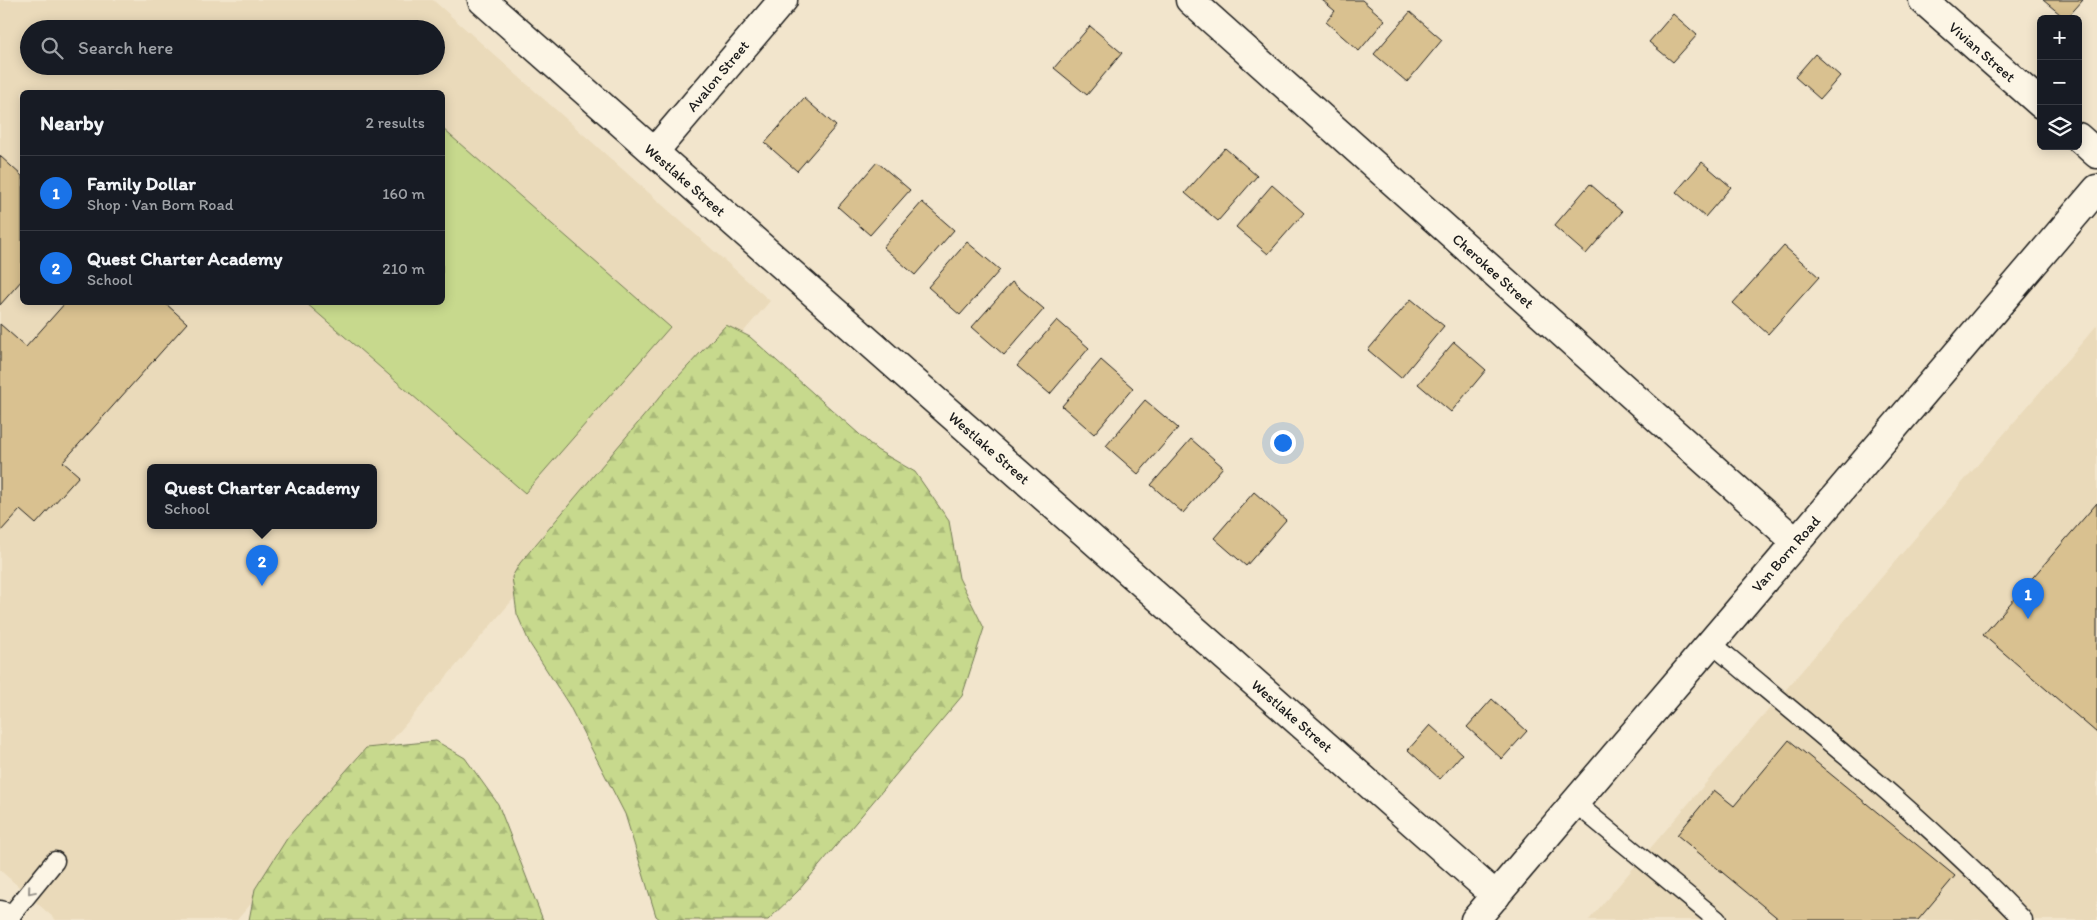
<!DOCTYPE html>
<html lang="en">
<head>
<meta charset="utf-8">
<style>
	body { margin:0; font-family:Itim,sans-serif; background:#20242c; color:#f1f3f6 }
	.controls { position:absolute; right:15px; top:15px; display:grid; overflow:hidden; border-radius:8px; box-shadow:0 2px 12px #0003 }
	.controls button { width:45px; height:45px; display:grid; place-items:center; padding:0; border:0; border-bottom:1px solid #363941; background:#171b24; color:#f1f3f6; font:25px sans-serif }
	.you { position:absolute; left:1282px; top:442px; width:18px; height:18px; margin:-12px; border:4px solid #fff; border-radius:50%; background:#1a73e8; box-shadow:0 0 0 8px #1a73e833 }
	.badge { display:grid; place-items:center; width:32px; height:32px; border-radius:50%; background:#1a73e8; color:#fff; font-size:16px; font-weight:700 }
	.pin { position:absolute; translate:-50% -41px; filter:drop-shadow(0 1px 2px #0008) }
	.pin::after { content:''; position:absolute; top:26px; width:18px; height:15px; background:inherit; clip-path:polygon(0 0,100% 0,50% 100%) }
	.popup { position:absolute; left:147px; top:464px; width:230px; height:65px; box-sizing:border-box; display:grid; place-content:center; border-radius:8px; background:#171b24; filter:drop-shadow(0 1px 4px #0005); font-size:16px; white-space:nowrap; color:#9ea1a6 }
	.popup b { font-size:19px; color:#f1f3f6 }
	.popup::after { content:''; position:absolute; left:50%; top:100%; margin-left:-10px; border:10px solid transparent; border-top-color:#171b24 }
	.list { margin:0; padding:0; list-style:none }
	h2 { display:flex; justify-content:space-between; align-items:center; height:65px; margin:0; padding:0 20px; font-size:21px }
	h2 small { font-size:16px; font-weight:400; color:#9ea1a6 }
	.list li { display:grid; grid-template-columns:32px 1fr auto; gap:15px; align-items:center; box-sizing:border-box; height:75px; padding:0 20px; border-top:1px solid #363941 }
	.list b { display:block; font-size:19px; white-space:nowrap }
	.list p { margin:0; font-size:16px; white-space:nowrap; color:#9ea1a6 }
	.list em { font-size:16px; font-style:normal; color:#9ea1a6 }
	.icon { flex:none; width:28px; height:28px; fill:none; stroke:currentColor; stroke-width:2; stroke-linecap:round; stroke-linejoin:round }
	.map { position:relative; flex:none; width:2097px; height:920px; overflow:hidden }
	.search { position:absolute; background:#171b24; box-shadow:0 2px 12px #0003; left:20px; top:20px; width:425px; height:55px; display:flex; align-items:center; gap:12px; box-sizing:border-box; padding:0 18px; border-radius:28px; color:#9ea1a6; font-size:19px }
	.panel { position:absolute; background:#171b24; box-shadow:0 2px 12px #0003; left:20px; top:90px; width:425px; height:215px; border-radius:8px }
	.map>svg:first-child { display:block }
</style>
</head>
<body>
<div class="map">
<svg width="2097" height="920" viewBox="0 0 2097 920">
	<defs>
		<pattern id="forest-firs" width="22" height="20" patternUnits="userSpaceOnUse" patternTransform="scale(1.25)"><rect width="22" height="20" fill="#c7d98d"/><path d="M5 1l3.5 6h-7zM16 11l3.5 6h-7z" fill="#aaba79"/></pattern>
	</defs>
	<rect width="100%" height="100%" fill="#f2e5cc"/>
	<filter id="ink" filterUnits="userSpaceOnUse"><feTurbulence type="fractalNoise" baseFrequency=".02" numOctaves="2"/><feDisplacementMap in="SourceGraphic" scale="10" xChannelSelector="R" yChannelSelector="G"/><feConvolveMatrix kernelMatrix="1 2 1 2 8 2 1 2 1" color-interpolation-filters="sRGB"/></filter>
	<g filter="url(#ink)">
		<g fill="#eadaba" fill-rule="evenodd">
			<path d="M0,0H433L770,301L237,920H56L0,870ZM29,29H436V66H29ZM22,92H442V302H22ZM151,467H373V525H151Z"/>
			<path d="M2097,325V920H1589Z"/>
		</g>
		<path fill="#c7d98d" stroke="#727a54" d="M443,129L670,327L525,493L306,303L442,302Z"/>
		<g fill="url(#forest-firs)" stroke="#727a54">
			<path d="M726,325L750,337L877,450L915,472L949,521L959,578L984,628L962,696L798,891L768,920H661L656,916L625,814L569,705L530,644L517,614L512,577L520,563L664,392Z"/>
			<path d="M436,741L465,758L498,804L543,920H249L255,889L288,837L366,748Z"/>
		</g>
		<g fill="#d9c190" stroke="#1c1c1c">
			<path d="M1322,0H1362L1385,20L1359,51L1326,22L1335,11Z"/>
			<path d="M2043,0H2083L2066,19Z"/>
			<path d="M1410,12L1442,40L1407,82L1374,54Z"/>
			<path d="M1673,14L1697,35L1673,62L1649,42Z"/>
			<path d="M1090,26L1122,53L1087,95L1054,68Z"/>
			<path d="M1815,54L1840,76L1820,99L1795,77Z"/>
			<path d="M804,98L836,126L797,171L765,143Z"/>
			<path d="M1225,148L1257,176L1218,221L1185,193Z"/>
			<path d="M0,156L22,176V280L0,305Z"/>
			<path d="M877,162L910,190L870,235L838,207Z"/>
			<path d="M1702,162L1731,187L1705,217L1676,192Z"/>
			<path d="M1590,184L1622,212L1586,254L1554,226Z"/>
			<path d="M1272,185L1304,213L1268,254L1236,227Z"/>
			<path d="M922,202L954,230L915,275L883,247Z"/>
			<path d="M967,242L1000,270L960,315L928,287Z"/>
			<path d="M1784,246L1819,277L1768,334L1733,303Z"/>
			<path d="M1012,282L1044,309L1004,355L972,327Z"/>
			<path d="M1411,299L1444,326L1401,378L1368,350Z"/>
			<path d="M66,302H164L187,323L63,462L79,476L36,524L20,510L0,532V324L26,347Z"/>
			<path d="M1057,320L1089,348L1050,394L1017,366Z"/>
			<path d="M1454,342L1486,370L1451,412L1418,384Z"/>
			<path d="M1101,360L1133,388L1094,434L1062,406Z"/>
			<path d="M1145,400L1178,428L1138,474L1106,446Z"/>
			<path d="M1191,439L1223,467L1183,513L1151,485Z"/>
			<path d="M1254,492L1286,520L1246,566L1214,538Z"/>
			<path d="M2097,503V733L1983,635Z"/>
			<path d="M1492,699L1527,731L1502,759L1467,727Z"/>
			<path d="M1430,725L1462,754L1440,779L1408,750Z"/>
			<path d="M1789,740L1955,876L1918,920H1780L1677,835L1714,790L1734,806Z"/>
		</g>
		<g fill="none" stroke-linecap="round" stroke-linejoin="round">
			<defs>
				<g id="lane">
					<path d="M1710,642C1817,732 1926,818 2023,920"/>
					<path d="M1574,802L1717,920"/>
					<path d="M7,920L55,861"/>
				</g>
				<g id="street">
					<path d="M482,0L1496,896"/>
					<path d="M1190,0L1796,542"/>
					<path d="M1923,0L2041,104"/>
					<path d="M2078,137L2097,154"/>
					<path d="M654,152L783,0"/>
					<path d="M0,915L6,920"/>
				</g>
				<path id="secondary" d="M1475,920L2097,189"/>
			</defs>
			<use href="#lane" stroke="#1c1c1c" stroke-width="21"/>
			<use href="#street" stroke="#1c1c1c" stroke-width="31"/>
			<use href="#secondary" stroke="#1c1c1c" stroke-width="31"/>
			<use href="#lane" stroke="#fcf5e5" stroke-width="18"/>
			<use href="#street" stroke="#fcf5e5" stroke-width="28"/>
			<use href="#secondary" stroke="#fcf5e5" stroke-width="28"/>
		</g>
		<defs><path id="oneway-chevron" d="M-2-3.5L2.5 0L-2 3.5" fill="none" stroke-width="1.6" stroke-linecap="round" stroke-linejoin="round" transform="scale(1.25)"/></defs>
		<use stroke="#97938b" href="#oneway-chevron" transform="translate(31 891) rotate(130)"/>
	</g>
	<g text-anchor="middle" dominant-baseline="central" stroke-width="4.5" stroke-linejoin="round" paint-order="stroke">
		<g font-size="15" fill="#1c1c1c" stroke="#fcf5e5">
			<text transform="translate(1982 52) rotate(41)">Vivian Street</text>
			<text transform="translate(718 76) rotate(-50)">Avalon Street</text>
			<text transform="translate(685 180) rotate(41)">Westlake Street</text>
			<text transform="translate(1493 271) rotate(42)">Cherokee Street</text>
			<text transform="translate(989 448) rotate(41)">Westlake Street</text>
			<text transform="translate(1786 554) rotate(-49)">Van Born Road</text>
			<text transform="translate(1292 716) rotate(41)">Westlake Street</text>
		</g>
	</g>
</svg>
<div class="controls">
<button>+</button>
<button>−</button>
<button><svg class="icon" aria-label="layers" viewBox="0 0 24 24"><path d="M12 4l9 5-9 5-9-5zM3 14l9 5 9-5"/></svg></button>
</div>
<div class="you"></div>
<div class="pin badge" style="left:2028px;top:619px">1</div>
<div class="pin badge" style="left:262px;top:586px">2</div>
<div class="popup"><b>Quest Charter Academy</b>School</div>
<div class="search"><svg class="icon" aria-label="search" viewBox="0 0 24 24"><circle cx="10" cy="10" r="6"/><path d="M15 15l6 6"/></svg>Search here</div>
<section class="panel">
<h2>Nearby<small>2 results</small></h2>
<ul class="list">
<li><span class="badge">1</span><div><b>Family Dollar</b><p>Shop · Van Born Road</p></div><em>160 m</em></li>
<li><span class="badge">2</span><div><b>Quest Charter Academy</b><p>School</p></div><em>210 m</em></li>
</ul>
</section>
</div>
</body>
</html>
